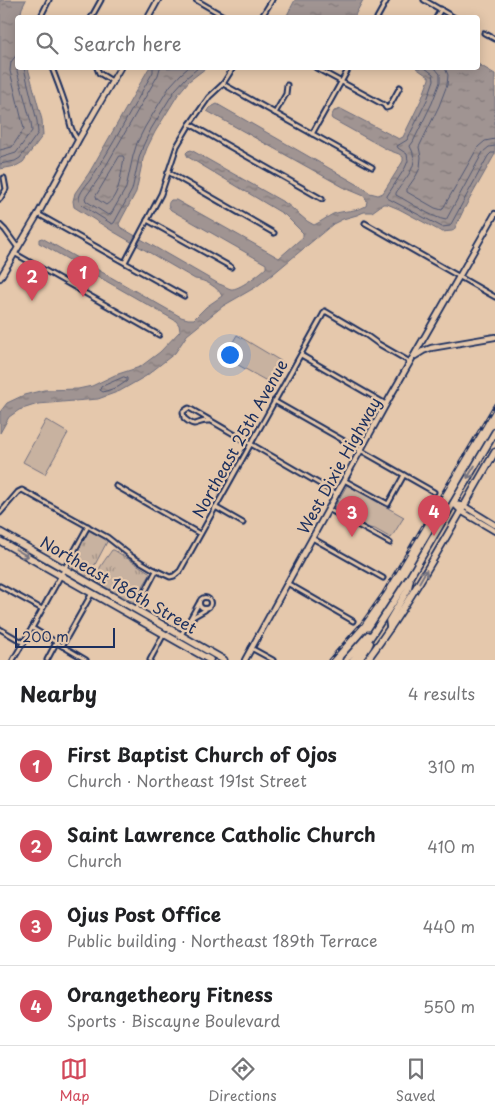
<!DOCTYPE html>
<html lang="en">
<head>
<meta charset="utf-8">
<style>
	body { margin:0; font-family:"Playpen Sans",sans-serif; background:#f2f2f2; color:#202124 }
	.scale { position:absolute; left:15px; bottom:12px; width:100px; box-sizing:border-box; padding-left:5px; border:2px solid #1b2f5e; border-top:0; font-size:14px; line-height:18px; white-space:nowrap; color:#1b2f5e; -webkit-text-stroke:4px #e5c8ac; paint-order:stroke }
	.you { position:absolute; left:229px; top:354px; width:18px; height:18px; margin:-12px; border:4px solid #fff; border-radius:50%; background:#1a73e8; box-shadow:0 0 0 8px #1a73e833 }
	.badge { display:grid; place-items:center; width:32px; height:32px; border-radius:50%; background:#d1495b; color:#fff; font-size:16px; font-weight:700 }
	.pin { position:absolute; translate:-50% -41px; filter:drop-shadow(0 1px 2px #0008) }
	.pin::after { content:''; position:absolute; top:26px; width:18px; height:15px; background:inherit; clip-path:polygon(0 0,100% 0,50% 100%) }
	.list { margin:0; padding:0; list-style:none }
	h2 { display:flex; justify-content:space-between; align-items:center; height:65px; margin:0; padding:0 20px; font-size:21px }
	h2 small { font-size:16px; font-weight:400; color:#757577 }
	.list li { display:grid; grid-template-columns:32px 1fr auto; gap:15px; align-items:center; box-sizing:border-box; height:80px; padding:0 20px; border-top:1px solid #e0e0e0 }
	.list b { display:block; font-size:19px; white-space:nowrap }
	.list p { margin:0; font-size:16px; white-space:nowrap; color:#757577 }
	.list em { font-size:16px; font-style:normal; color:#757577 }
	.icon { flex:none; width:28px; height:28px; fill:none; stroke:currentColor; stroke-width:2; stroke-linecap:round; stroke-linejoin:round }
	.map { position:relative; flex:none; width:495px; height:660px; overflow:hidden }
	.search { position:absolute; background:#fff; box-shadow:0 2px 12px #0003; left:15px; right:15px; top:15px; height:55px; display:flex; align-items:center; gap:12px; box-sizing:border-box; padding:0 18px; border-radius:5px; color:#757577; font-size:19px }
	.sheet { height:385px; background:#fff }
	nav { display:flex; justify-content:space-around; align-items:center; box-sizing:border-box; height:70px; border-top:1px solid #e0e0e0; background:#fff; font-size:14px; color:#757577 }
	nav a { display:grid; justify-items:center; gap:2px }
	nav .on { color:#d1495b }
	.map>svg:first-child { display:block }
</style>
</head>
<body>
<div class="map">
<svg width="495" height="660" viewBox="0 0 495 660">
	<defs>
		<pattern id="grass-tufts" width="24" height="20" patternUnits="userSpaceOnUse" patternTransform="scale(1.25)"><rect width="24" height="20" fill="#c8b2a0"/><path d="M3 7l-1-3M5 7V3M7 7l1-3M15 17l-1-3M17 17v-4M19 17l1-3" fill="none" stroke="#a29186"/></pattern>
		<pattern id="water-ripples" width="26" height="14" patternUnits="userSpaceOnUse" patternTransform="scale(1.25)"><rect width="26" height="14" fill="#a09492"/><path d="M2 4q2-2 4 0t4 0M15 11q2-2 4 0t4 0" fill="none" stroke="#82797a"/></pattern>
	</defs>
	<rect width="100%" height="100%" fill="#e5c8ac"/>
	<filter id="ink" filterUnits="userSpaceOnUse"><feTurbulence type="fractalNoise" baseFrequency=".02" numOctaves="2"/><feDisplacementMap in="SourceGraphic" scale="10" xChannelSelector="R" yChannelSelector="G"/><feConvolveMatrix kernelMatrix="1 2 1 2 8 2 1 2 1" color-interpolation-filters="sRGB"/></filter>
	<g filter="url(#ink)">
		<g fill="url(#grass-tufts)" stroke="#72707f">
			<path d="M90,529L108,540L90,574L86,576L69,567V565L88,531Z"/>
			<path d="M112,550H114L149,572L150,575L140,591L141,593L135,603L98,583L95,581C97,569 106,559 112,550Z"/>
		</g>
		<g fill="#c8b2a0" stroke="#72707f">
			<path d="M237,335L284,363L272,384L224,357Z"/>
			<path d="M46,420L68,433L45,474L23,462Z"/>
			<path d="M347,485L404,517L391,538L375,529L369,528L334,508Z"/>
		</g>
		<g fill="url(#water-ripples)" stroke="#6b6c7d">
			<path d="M0,0H26L22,8L20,17L18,18V68H28L42,120L43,135L23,162L16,166L0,169Z"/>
			<path d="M295,0H363L354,17H286Z"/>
			<path d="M478,64L495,74V154L464,209L454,230L452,231L442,232L399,209L387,204H383L372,212H364L357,215L343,219L333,224L273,274L256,287L223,306L187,335L175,353L146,376L120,391L98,399L38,404L19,410L9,417L0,433V412L7,403L24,395L44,390L78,389L92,386L115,375L140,367L160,352L180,331L179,325L176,321L43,245L39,243V239L42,238L181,317L188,319H194L206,307L222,296C218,287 205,280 195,279L114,232L74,207L73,201L75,193L89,173L149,68H206L189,81L179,93L155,132L147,148L143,159L136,192L122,218L119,224L120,227L219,284C223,285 227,288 231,289C239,290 259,274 266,268V264L171,210C167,206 168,203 171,200H176L279,258L303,237V233L285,215L188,157L186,153L188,151L191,150L287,204L307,221L314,225C321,222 327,217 333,214C344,210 355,212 366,206L367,201L364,196L345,188L207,111L209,108L217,104L362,187L370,193L378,195L383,193L400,166L403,161V157L399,154L388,150L332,119L331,117L334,111L341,109L399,139L403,137L422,98L429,79V77L416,68H478Z"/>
		</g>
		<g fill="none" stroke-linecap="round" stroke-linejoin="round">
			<g stroke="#505773" stroke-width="1">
				<path d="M153,68V72C132,108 113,146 90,180C85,187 76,196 80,204L112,224L114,223L132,190L139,158L143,146L151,129L175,90L186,78L198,68"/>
				<path d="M160,68L158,75L99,178L85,198L86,201L108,215L111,214L126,188L133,156L137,143L145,127L170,86L181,74L188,68"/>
				<path d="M425,68L433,74L434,80L427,100L407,140L397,146L398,148L407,154L408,161L405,168L387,196V198L442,227L450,226L488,156L491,153H495"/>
				<path d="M435,68L440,74V82L432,103L413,142L410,146C411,149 413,151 413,154C418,168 402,182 396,193V195C410,202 432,218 446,220L483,152L489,147L495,146"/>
				<path d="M445,68L448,75L447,85L439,106L419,147L421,157L420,168L416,176L407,189V192L435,208L442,210L478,147L485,141L495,139"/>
				<path d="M0,150L12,147L24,129L10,71L11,62L18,53"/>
				<path d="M120,156H123L124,158C121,173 120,196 106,205L97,199L96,196Z"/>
				<path d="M0,158L16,153L32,131L31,122L17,71L18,66"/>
				<path d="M0,164L15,161L20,158L38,133L37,121L24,68"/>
				<path d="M124,377L127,378V381L118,387L103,392L100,390L101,387Z"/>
			</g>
			<defs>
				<g id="minor">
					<path d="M196,0L227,18"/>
					<path d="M424,0L455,18"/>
					<path d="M40,18L49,0"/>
					<path d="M91,18L101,0"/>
					<path d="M261,18L272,0"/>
					<path d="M377,18L387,0"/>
					<path d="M436,18L441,9"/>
					<path d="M484,33L495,39"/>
					<path d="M52,68C57,81 63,96 67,110C70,122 70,130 78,140"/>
					<path d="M97,68L99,73L112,81"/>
					<path d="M316,68L384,105L386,108L389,107L400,87"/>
					<path d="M223,84L372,167"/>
					<path d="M275,113L286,94L287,85"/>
					<path d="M190,124L322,199"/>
					<path d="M312,134L349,68"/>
					<path d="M168,172L274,233"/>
					<path d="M0,199L6,189L4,178"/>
					<path d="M38,214L184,296"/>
					<path d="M147,220L231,267"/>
					<path d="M365,223L495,297"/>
					<path d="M0,225L5,230L18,248"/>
					<path d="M14,253L159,335"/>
					<path d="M125,262L161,194L177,146L190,124L209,97L223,84L233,68"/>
					<path d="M301,355L386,404"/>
					<path d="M274,401L434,492"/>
					<path d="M209,421C195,420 198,430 184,418L183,412L187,409L189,408L337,494"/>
					<path d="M344,480L388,504L404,475"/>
					<path d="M116,486L200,534"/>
					<path d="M215,507L243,523"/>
					<path d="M328,509L390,543"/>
					<path d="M0,513L18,492L22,490L107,537L131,556L153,569L170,577L174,576L180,571L325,311L366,335L377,343L410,362"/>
					<path d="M312,538L383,578"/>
					<path d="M287,583L353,621"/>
					<path d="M0,586L42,609"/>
					<circle cx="205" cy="603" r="5.5"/>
					<path d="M136,609L156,571"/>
					<path d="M191,618L205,610"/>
					<path d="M32,628L86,660"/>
					<path d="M0,629L24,643"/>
					<path d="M181,635L199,603"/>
					<path d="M62,646L92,593"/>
					<path d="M251,648L273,660"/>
					<path d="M13,660L32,628L88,526"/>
					<path d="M47,660L56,643"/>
					<path d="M150,660L164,634"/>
				</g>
				<g id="tertiary">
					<path d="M148,18L158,0"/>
					<path d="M0,278L38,214L80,137L120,68"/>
					<path d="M415,356L423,351L431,348L495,337"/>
					<path d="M453,503L461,511L495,531"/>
					<path d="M454,504L464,506L495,525"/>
					<path d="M245,660L390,397L495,214"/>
				</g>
				<g id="primary">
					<path d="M0,532L224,660"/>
					<path d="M0,541L210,660"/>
					<path d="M390,628L389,621L408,589L410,580"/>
					<path d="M346,660L368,635"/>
					<path d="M353,660L372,635L411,575L495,432"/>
					<path d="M359,660L368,647L370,643"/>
					<path d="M367,660C416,595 454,522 495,452"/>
				</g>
			</defs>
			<use href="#minor" stroke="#1b2f5e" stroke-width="7"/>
			<use href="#tertiary" stroke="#1b2f5e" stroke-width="8"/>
			<use href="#primary" stroke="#1b2f5e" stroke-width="9"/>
			<use href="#minor" stroke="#e5c8ac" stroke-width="3"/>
			<use href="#tertiary" stroke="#e5c8ac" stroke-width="4.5"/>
			<use href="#primary" stroke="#e5c8ac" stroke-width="5.5"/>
			<defs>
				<path id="rail" d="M329,660L361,624L383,593L495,404"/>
			</defs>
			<use href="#rail" stroke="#1b2f5e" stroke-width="3"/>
			<use href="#rail" stroke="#e5c8ac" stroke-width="1" stroke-dasharray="4" stroke-linecap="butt"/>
		</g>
		<defs><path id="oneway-shaft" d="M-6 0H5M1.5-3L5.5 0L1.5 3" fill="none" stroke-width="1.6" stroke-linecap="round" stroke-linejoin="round" transform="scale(1.25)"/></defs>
		<g stroke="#767481">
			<use href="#oneway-shaft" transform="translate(471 472) rotate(121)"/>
			<use href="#oneway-shaft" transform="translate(22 553) rotate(30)"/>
			<use href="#oneway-shaft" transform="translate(423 576) rotate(-60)"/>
		</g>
	</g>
	<g text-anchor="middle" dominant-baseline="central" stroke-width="4.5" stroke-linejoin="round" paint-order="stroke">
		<g font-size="16" fill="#1b2f5e" stroke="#e5c8ac">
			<text transform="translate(239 438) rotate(-61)">Northeast 25th Avenue</text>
			<text transform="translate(338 465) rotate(-61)">West Dixie Highway</text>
			<text transform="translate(119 584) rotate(30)">Northeast 186th Street</text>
		</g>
	</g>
</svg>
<div class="scale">200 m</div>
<div class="you"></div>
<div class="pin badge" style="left:83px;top:297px">1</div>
<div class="pin badge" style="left:32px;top:301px">2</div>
<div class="pin badge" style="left:352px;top:537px">3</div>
<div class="pin badge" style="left:434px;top:536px">4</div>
<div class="search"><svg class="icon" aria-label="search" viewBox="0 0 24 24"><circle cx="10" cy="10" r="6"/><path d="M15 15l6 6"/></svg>Search here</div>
</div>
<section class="sheet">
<h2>Nearby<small>4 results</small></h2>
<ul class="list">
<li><span class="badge">1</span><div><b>First Baptist Church of Ojos</b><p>Church · Northeast 191st Street</p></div><em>310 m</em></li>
<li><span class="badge">2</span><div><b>Saint Lawrence Catholic Church</b><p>Church</p></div><em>410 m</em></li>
<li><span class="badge">3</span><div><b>Ojus Post Office</b><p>Public building · Northeast 189th Terrace</p></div><em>440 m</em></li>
<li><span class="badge">4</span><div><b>Orangetheory Fitness</b><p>Sports · Biscayne Boulevard</p></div><em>550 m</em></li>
</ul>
</section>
<nav>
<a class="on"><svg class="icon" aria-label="map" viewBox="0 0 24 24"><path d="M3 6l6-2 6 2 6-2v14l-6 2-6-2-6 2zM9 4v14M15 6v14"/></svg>Map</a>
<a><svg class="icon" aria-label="directions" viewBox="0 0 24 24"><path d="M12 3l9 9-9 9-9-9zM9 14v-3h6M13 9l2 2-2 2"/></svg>Directions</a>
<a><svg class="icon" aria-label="saved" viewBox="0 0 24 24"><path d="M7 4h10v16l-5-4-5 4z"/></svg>Saved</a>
</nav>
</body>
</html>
